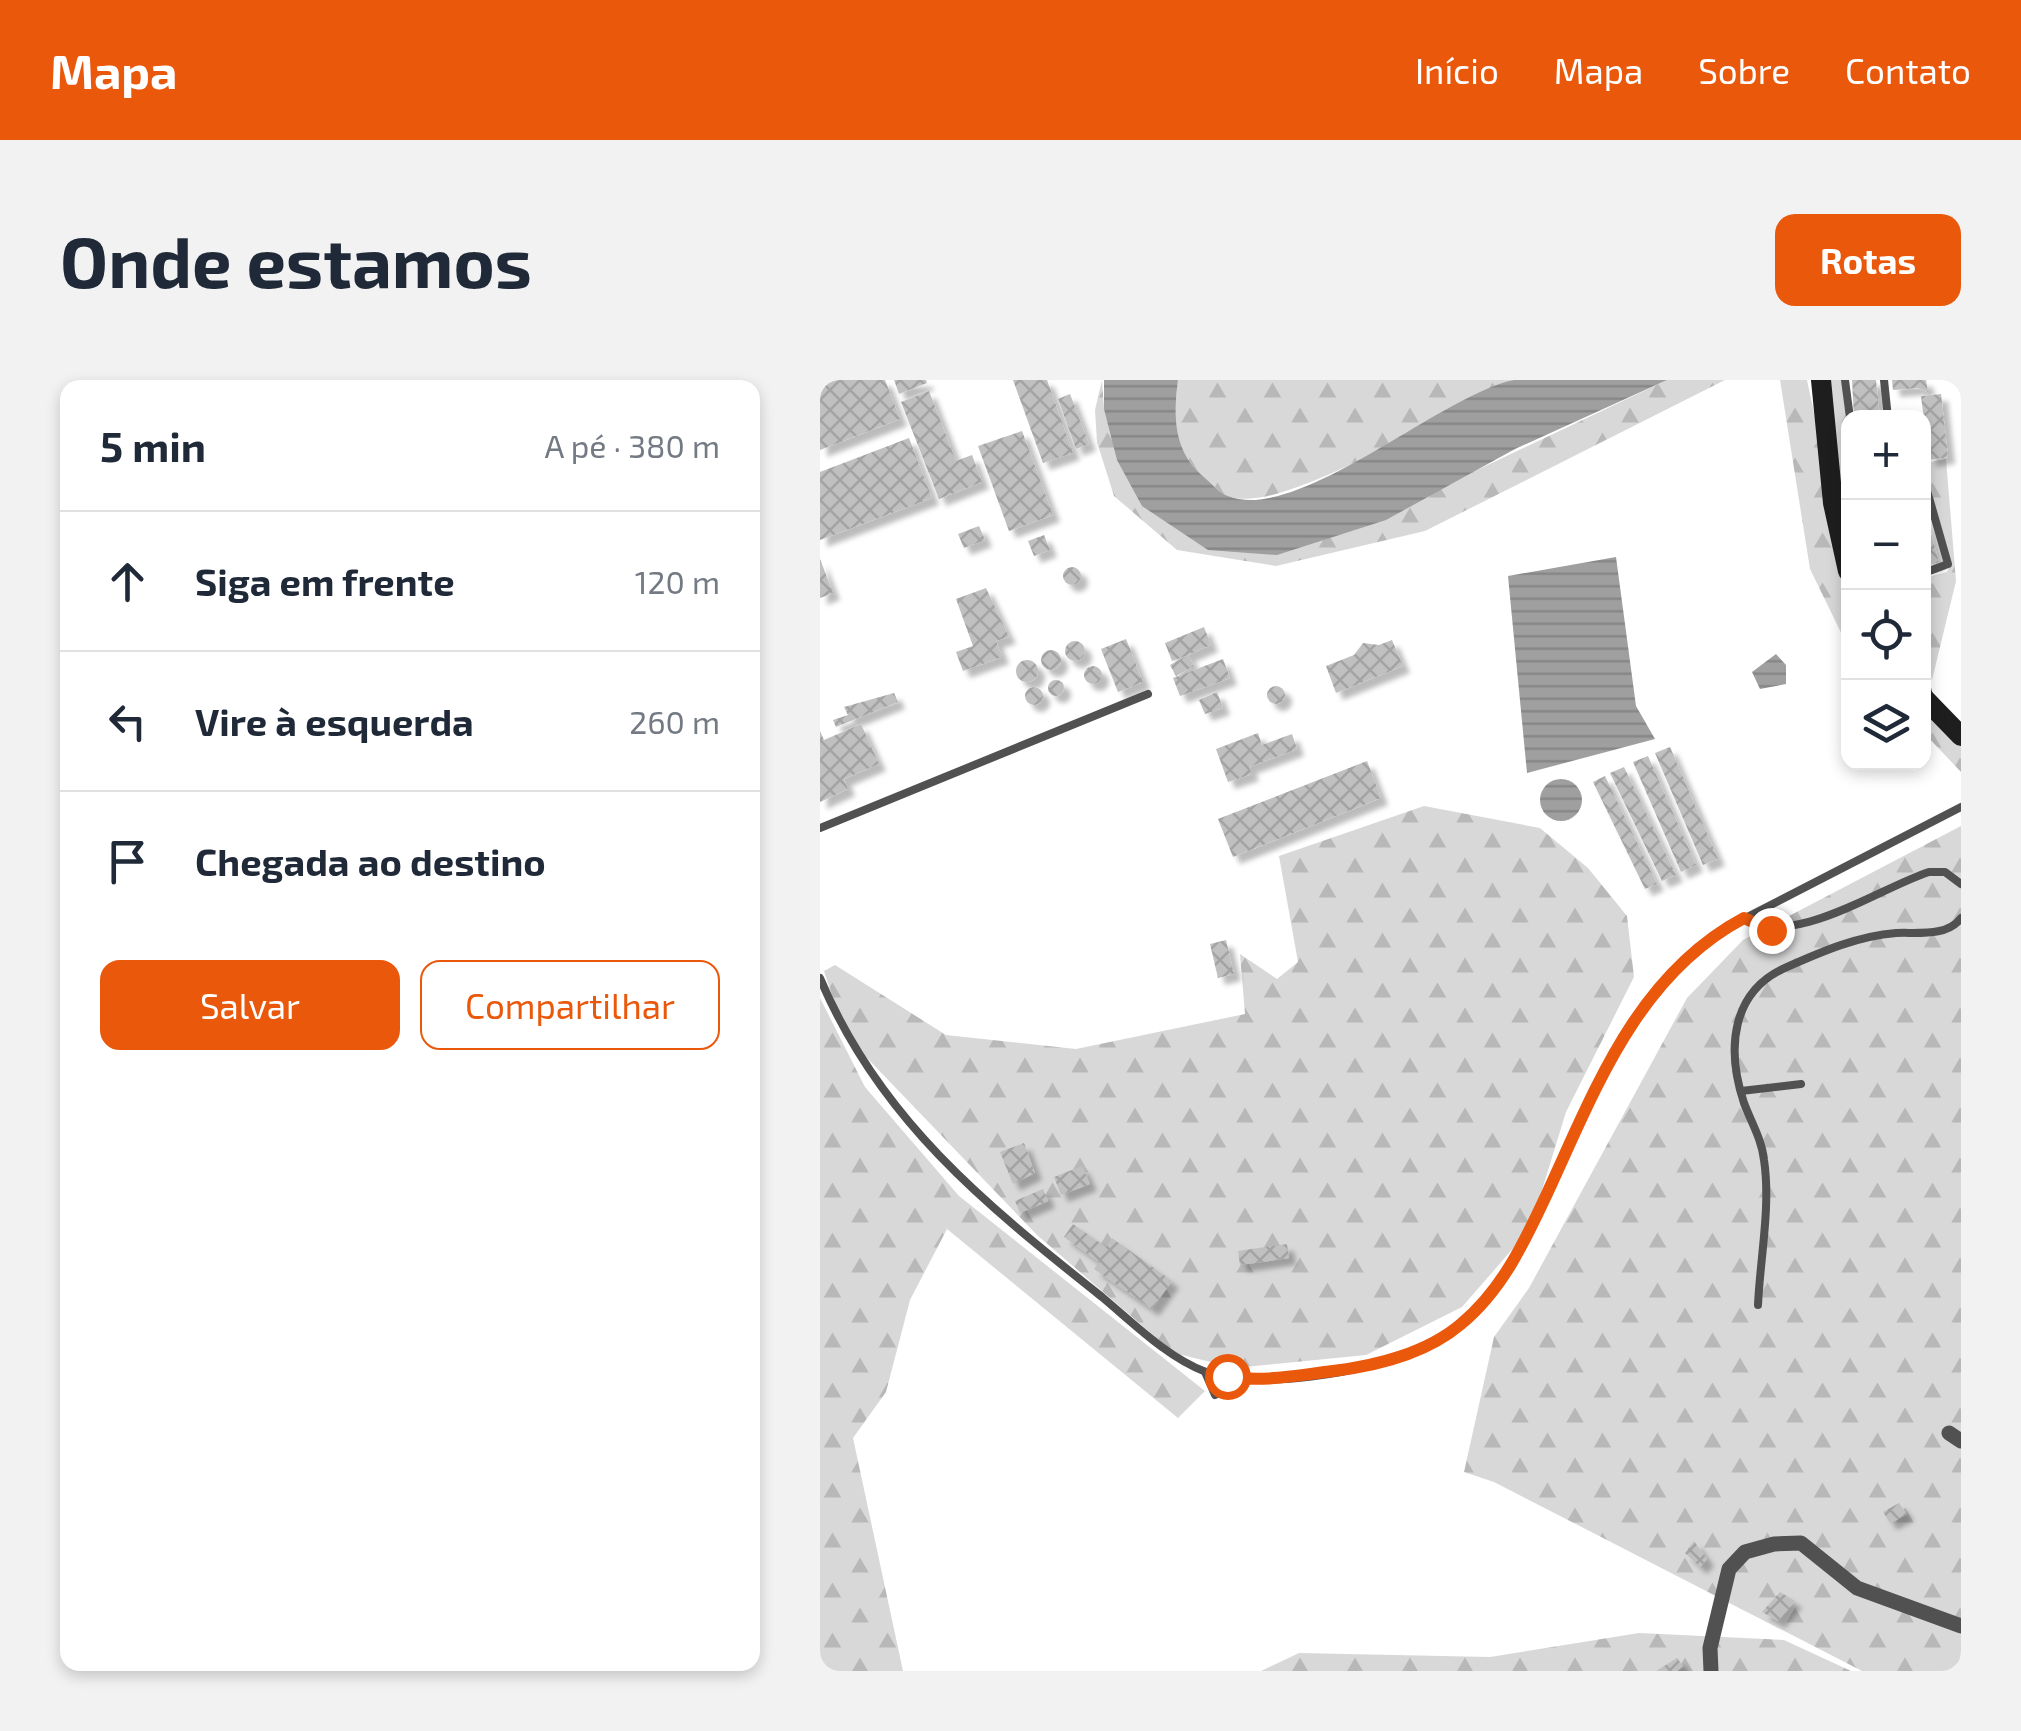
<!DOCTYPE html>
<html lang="pt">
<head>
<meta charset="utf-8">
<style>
	body { margin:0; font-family:"Exo 2",sans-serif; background:#f2f2f3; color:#1f2937 }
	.controls { position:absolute; right:30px; top:30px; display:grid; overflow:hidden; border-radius:20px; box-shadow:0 5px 15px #0003 }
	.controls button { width:90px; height:90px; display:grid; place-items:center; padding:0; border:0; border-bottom:2px solid #e0e1e3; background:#fff; color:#1f2937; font:50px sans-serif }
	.stop { position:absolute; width:30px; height:30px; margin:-22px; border:8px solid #ea580c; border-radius:50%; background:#fff }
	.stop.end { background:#ea580c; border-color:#fff; box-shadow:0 2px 10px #0008 }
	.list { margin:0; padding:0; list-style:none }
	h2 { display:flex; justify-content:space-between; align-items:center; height:130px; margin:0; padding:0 40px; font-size:42px }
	h2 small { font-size:32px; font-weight:400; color:#747a83 }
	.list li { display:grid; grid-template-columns:65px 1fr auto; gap:30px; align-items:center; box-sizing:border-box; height:140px; padding:0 40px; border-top:2px solid #e0e1e3 }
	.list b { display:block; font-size:38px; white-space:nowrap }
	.list em { font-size:32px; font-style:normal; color:#747a83 }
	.actions { display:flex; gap:20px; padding:30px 40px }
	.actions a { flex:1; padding:22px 0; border:2px solid #ea580c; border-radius:20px; text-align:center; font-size:35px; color:#ea580c }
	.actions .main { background:#ea580c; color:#fff }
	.icon { flex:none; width:55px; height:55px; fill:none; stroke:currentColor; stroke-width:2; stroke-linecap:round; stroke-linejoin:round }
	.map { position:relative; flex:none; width:1141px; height:1291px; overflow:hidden; border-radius:20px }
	header { display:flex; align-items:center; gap:60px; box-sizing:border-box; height:140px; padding:0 50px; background:#ea580c; color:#fff }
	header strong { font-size:48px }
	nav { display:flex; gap:55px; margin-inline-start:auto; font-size:35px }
	.intro { display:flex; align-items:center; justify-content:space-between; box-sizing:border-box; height:240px; padding:0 60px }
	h1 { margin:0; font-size:70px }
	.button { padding:25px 45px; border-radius:20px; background:#ea580c; color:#fff; font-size:35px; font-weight:700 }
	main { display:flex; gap:60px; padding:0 60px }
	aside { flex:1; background:#fff; border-radius:20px; box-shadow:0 5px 15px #0003 }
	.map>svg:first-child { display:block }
</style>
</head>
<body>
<header>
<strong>Mapa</strong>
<nav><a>Início</a><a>Mapa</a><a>Sobre</a><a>Contato</a></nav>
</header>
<div class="intro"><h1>Onde estamos</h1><a class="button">Rotas</a></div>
<main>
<aside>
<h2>5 min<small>A pé · 380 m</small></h2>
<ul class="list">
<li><svg class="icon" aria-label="ahead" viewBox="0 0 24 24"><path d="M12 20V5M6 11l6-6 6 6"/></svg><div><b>Siga em frente</b></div><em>120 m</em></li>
<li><svg class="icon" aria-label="left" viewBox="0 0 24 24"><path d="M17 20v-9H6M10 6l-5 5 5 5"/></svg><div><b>Vire à esquerda</b></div><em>260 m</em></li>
<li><svg class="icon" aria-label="arrive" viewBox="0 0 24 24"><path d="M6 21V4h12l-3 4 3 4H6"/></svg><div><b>Chegada ao destino</b></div></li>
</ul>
<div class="actions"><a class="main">Salvar</a><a>Compartilhar</a></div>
</aside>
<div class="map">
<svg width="1141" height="1291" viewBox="0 0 1141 1291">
	<defs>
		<pattern id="forest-firs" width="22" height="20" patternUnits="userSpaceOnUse" patternTransform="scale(2.5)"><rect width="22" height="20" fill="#d8d8d8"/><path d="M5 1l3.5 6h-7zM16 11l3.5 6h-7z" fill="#b8b8b8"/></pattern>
		<pattern id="water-rules" width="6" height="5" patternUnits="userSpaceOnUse" patternTransform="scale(2.5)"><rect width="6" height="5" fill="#9f9f9f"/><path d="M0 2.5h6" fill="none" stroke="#878787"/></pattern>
		<pattern id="building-cross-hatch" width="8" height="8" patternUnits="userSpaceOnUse" patternTransform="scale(2.5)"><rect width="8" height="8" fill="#c0c0c0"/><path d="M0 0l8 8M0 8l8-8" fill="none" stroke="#a3a3a3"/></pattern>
		<filter id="shadow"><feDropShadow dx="7" dy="7" stdDeviation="2.5" flood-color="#0004"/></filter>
	</defs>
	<rect width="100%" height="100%" fill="#fff"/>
	<g fill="url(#forest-firs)">
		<path d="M282,0L284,29L388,170L655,91L847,0H905L605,151L456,186L357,170L294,116L277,62L275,30Z"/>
		<path d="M358,0H694C635,24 463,138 408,116C399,113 391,103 384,97C354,72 353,38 358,0Z"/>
		<path d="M960,0H987L1028,191V267L990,189Z"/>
		<path d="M1007,0H1022L1028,59V155Z"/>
		<path d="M1126,79L1136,201L1112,300L1104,272V198L1127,192L1130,186L1108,98H1104V83Z"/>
		<path d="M1104,308L1141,346V392L1104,353Z"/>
		<path d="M604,426L720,448L768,488L807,536L814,597L746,732L710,849L642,927L546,975L415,988L354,973L217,855L25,655L4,591L15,585L126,655L256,669L425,634L420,574L457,599L478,582L459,476Z"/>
		<path d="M1141,446V1291H1042L674,1102L644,1092L674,957L709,908L867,618L923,560Z"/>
		<path d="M0,618L45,707L139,816L385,1011L358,1038L127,849L90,920L66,1012L33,1058L83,1291H0Z"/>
		<path d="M819,1253L964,1260L1031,1291H441L479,1273L670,1277Z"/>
	</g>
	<g fill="url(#water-rules)">
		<path d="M284,0H358C353,38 354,72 384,97C391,103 399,113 408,116C478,144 622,14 694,0C731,0 806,0 847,0L695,69L566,140L457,175L388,170L322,126L297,80L284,29Z"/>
		<path d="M796,177L816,326L835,359L707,393L688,196Z"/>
		<path d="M956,274L966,285V304L940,309L932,292Z"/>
		<circle cx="741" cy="420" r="21"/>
	</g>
	<g fill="url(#building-cross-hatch)" filter="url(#shadow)">
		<path d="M0,0H65L80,39L0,70Z"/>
		<path d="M74,0H106L107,3L79,14Z"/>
		<path d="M193,0H227L253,73L223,83Z"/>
		<path d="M1032,0H1056L1060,38H1034Z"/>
		<path d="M1072,0H1106L1108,12L1098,8L1073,10Z"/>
		<path d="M109,11L136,81L152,75L162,102L119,119L81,22Z"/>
		<path d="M250,14L269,64L256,69L238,19Z"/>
		<path d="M1121,14L1128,77L1109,80L1101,16Z"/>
		<path d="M202,51L233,135L189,151L158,66Z"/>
		<path d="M89,58L112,118L0,160V92Z"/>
		<path d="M1105,133L1119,182L1104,187V133Z"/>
		<path d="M159,146L165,160L144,168L138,154Z"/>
		<path d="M224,155L230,170L214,176L208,161Z"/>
		<path d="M0,179L13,213L0,218Z"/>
		<circle cx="252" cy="196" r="9"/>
		<path d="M166,208L189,257L176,261L182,277L143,291L136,272L153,266L136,219Z"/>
		<path d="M384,247L391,265L368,275L374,286L356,296L350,285L368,275L352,281L345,263Z"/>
		<path d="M306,259L323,302L298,312L281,269Z"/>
		<path d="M572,260L583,286L516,313L506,286L534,275L543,263L559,265Z"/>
		<circle cx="255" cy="271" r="10"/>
		<circle cx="231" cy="280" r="10"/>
		<path d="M403,279L410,298L360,316L353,298Z"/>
		<circle cx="207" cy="291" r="11"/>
		<circle cx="273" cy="295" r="9"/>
		<circle cx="236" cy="308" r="8"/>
		<circle cx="456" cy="315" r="9"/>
		<circle cx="214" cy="316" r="9"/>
		<path d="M397,312L403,328L385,334L379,320Z"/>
		<path d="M74,313L78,322L16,347L13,340L28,335L24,327Z"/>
		<path d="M41,344L59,384L24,399L28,409L0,422V351L4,360Z"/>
		<path d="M438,353L442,365L472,354L477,369L429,387L432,394L408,402L396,369Z"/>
		<path d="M850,367L898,479L883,485L835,373Z"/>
		<path d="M828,376L876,485L861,492L813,382Z"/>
		<path d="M547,381L561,418L413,477L398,439Z"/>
		<path d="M804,387L856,495L842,501L790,393Z"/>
		<path d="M785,396L837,504L825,509L773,402Z"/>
		<path d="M406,560L414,594L398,598L390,564Z"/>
		<path d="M204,763L215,793L193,804L180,772Z"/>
		<path d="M262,786L270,804L241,815L234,797Z"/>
		<path d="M223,809L228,821L200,833L195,821Z"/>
		<path d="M253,844L286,867L292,858L352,901L332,929L274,889L279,882L244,857Z"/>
		<path d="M467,864L469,878L420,885L418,871Z"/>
		<path d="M1079,1123L1087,1134L1070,1143L1063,1132Z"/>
		<path d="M874,1161L887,1179L880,1187L865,1173Z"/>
		<path d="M960,1212L975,1221L958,1241L942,1232Z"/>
		<path d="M857,1278L863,1286L857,1291H836Z"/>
	</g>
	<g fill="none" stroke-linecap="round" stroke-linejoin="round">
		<g stroke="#515151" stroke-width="8">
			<path d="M1025,0L1030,38"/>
			<path d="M1064,0L1068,38"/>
			<path d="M1104,100L1128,184L1104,193"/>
			<path d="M1104,296L1109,316"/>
			<path d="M0,448L328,314"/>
			<path d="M924,539C977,567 1057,509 1109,492H1125L1141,504"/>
			<path d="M0,598C59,739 165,824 282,917C313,943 348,978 386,992C437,1010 546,993 595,971C623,958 647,941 668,918C695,889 710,849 727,813C773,715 811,618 900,551L1141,427"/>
			<path d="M921,711L981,704"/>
			<path d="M938,925C940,879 951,826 944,780C942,760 931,742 924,723C906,669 911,611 967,587C1003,571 1038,556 1076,553C1097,552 1127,557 1141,538"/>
			<path d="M385,992L395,1015"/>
		</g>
		<g stroke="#515151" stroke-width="15">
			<path d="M1129,1053L1141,1061"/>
			<path d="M891,1291L890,1268L909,1189L925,1172L954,1164L981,1163L1037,1208L1141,1246"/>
		</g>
		<g stroke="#1e1e1e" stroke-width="20">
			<path d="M1001,0L1013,123L1028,191"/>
			<path d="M1104,318L1141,356"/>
		</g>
	</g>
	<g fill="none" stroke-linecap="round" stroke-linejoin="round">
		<path stroke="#ea580c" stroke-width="12" d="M407,996C441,1003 479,995 513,991C556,986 607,973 641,944C681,911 703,865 725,818C774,713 815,596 924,538L951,550"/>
	</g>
</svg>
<div class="controls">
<button>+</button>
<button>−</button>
<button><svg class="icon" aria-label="locate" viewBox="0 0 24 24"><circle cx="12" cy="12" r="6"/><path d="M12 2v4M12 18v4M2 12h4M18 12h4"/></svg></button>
<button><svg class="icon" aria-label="layers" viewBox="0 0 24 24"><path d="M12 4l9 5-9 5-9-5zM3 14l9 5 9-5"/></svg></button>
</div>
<div class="stop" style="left:407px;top:996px"></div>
<div class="stop end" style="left:951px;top:550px"></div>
</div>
</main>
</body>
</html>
